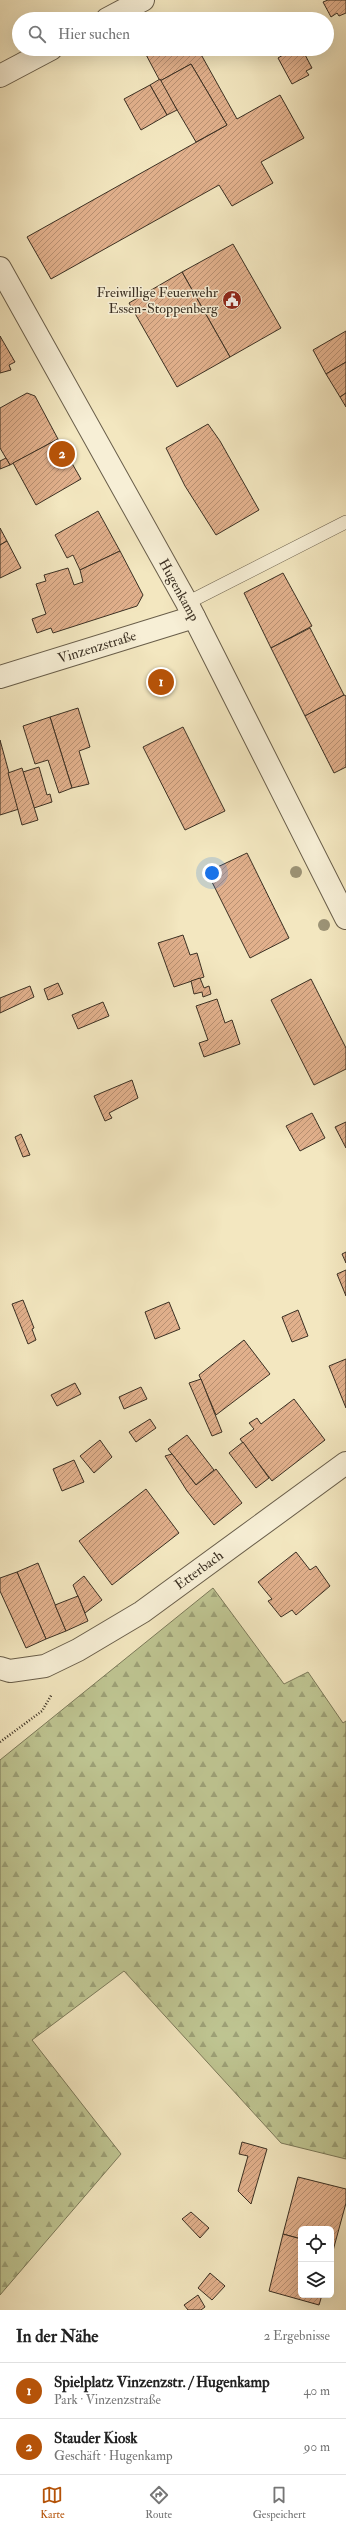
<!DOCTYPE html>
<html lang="de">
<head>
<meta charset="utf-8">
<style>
	body { margin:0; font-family:"IM FELL Double Pica",serif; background:#f2f2f2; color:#222 }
	.controls { position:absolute; right:12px; bottom:12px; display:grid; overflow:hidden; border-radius:6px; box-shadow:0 4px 16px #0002 }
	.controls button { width:36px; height:36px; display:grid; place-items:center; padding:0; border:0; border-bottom:1px solid #e0e0e0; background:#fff; color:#222; font:20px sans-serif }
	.you { position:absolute; left:212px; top:873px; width:14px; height:14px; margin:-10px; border:3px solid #fff; border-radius:50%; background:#1a73e8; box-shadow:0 0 0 6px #1a73e833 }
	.badge { display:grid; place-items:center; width:26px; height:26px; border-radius:50%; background:#b45309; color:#fff; font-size:13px; font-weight:700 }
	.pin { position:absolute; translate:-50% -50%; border:2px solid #fff; box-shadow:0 1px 4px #0006 }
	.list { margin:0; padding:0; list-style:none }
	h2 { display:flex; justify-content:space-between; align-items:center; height:52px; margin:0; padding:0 16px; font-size:17px }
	h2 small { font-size:13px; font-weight:400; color:#767676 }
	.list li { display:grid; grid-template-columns:26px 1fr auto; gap:12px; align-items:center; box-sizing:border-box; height:56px; padding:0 16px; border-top:1px solid #e0e0e0 }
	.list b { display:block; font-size:15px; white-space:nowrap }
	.list p { margin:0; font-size:13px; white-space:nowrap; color:#767676 }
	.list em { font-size:13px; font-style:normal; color:#767676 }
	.icon { flex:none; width:22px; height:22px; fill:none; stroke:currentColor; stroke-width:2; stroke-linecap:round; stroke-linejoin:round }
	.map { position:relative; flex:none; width:346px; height:2310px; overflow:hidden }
	.search { position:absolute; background:#fff; box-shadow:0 4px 16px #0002; left:12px; right:12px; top:12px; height:44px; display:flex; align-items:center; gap:10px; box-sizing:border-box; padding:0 14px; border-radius:22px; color:#767676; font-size:15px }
	.sheet { height:164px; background:#fff }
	nav { display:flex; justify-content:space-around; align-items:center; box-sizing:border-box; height:56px; border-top:1px solid #e0e0e0; background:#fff; font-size:11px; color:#767676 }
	nav a { display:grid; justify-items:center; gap:2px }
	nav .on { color:#b45309 }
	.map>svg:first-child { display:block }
</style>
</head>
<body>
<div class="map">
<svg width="346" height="2310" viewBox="0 0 346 2310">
	<defs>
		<pattern id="forest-firs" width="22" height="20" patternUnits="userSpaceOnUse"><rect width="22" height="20" fill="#bec491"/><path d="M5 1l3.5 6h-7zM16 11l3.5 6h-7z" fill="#9ca076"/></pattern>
		<pattern id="building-hatch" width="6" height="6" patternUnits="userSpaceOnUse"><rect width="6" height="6" fill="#e1b08c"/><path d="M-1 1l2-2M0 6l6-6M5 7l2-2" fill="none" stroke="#b89072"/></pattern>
	</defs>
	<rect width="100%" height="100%" fill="#f3e7c0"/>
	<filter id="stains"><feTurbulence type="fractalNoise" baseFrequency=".005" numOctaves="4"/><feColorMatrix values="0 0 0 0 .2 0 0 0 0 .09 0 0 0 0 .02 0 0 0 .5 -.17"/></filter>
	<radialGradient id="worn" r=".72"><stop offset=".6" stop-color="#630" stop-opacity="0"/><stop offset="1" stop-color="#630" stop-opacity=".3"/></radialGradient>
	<path fill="url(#forest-firs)" stroke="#7c7a5a" d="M213,1588L284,1684L308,1672L343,1723L346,1721V2159L281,2143L124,1971L32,2040L121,2154L0,2295V1760Z"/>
	<g fill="url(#building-hatch)" stroke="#3b3023">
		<path d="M328,0H346V13L339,16L337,13L331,17L323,2Z"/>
		<path d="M143,49H198L237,119L280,95L304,138L261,162L273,183L232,206L219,185L51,279L27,237L227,125L191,64L160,81Z"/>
		<path d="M293,49H302L312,68L306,71L309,75L292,84L278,58Z"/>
		<path d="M191,64L227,125L196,142L160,81Z"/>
		<path d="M160,79L177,110L167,115L150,85Z"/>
		<path d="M150,85L167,115L141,130L124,99Z"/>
		<path d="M233,244L281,328L230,357L182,272Z"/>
		<path d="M182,272L230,357L177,387L129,303Z"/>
		<path d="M346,331V362L326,374L313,350Z"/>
		<path d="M0,336L15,362L9,365L11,370L0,373Z"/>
		<path d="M346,362V393L340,397L326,374Z"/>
		<path d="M27,393L35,396L58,439L10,465L0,448V408Z"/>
		<path d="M346,393V407L340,397Z"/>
		<path d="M208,424L220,441L259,510L216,535L185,486L166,448Z"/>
		<path d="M58,439L81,479L36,505L13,463Z"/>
		<path d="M6,458L10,465L0,469V461Z"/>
		<path d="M98,511L120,551L80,570L73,555L67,558L55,535Z"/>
		<path d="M0,528L7,541L0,545Z"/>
		<path d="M7,541L21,568L0,578V545Z"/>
		<path d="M120,551L143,595L137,606L53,633L51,628L37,633L32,619L46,614L36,584L46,581L44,575L68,568L74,585L83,582L80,570Z"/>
		<path d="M283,573L312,626L271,648L244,593Z"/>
		<path d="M310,628L344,695L305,716L271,648Z"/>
		<path d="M344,695L346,696V767L334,773L305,716Z"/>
		<path d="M78,708L90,747L79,751L89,784L72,788L50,717Z"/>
		<path d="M50,717L72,788L59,793L48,760L35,764L23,726Z"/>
		<path d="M183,727L225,811L185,830L143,747Z"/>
		<path d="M0,740L19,809L0,815Z"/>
		<path d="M39,767L47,795L50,794L52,802L34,808L23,772Z"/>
		<path d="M22,768L38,820L22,825L8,773Z"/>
		<path d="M247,853L289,938L250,958L207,872Z"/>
		<path d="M183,935L190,955L197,953L204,977L174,987L158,943Z"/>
		<path d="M200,978L204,988L209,986L211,994L203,997L202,992L194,994L191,981Z"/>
		<path d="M311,979L346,1048V1069L314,1085L271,1000Z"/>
		<path d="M58,983L63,994L48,1000L44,989Z"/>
		<path d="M30,986L34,997L0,1013V998Z"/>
		<path d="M217,999L225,1023L232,1020L240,1044L204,1057L199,1043L208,1040L196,1006Z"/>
		<path d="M103,1002L109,1016L78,1029L72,1015Z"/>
		<path d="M132,1080L138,1098L109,1113L112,1118L105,1121L94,1096Z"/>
		<path d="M312,1113L325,1138L300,1151L286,1126Z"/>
		<path d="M346,1122V1148L335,1127Z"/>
		<path d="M21,1134L30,1155L23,1157L15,1137Z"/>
		<path d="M346,1252V1263L342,1254Z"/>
		<path d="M346,1270V1296L337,1274Z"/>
		<path d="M23,1300L34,1328L32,1329L36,1340L28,1344L12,1304Z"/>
		<path d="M169,1302L180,1329L155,1339L145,1312Z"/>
		<path d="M298,1310L308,1336L292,1342L282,1317Z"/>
		<path d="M244,1340L270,1374L216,1415L199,1375Z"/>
		<path d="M346,1359V1408L329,1366Z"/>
		<path d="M201,1379L222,1432L212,1436L189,1383Z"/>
		<path d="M75,1383L81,1394L57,1406L51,1395Z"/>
		<path d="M141,1387L147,1399L124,1409L119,1397Z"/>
		<path d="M294,1399L325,1440L272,1481L240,1439L254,1429L249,1423L257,1418L261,1424Z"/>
		<path d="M150,1419L156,1428L136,1442L129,1432Z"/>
		<path d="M187,1435L214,1470L196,1485L168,1449Z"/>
		<path d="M100,1440L112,1457L94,1473L80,1456Z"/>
		<path d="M243,1442L269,1478L256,1488L229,1453Z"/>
		<path d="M172,1454L196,1485L216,1469L242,1503L214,1525L187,1491L165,1456Z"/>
		<path d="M74,1460L84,1482L62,1491L53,1469Z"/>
		<path d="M146,1489L179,1533L112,1585L79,1541Z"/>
		<path d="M296,1552L310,1570L316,1566L330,1586L296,1615L292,1610L281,1617L268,1601L272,1599L258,1582Z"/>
		<path d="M38,1563L66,1631L46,1639L17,1572Z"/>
		<path d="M17,1572L46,1639L26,1648L0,1591V1578Z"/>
		<path d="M84,1576L102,1600L85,1613L73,1585Z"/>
		<path d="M78,1596L88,1621L66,1631L55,1605Z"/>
		<path d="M242,2142L267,2149L251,2204L238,2191L248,2156L239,2154Z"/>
		<path d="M298,2177L346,2189V2203L334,2247L331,2246V2229H301V2239L283,2234Z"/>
		<path d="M191,2212L209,2228L200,2238L182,2219Z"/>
		<path d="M283,2234L301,2239V2295H322L319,2305L269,2291Z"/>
		<path d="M331,2246L334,2247L331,2260Z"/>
		<path d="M210,2273L225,2286L212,2300L198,2288Z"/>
		<path d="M198,2295L205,2307L201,2310H188L184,2305Z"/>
	</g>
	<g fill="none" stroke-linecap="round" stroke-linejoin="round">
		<defs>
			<path id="service" d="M187,603L346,522"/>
			<g id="minor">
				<path d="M107,19L143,0"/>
				<path d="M0,76L51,49"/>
				<path d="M0,268L187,603L346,918"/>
				<path d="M0,677L194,617"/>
				<path d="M0,1668L10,1671L45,1666L78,1650L142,1612L346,1463"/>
			</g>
		</defs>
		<use href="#service" stroke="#695e4a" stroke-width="14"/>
		<use href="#minor" stroke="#695e4a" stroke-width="24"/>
		<path stroke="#3b3023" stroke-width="2.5" stroke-dasharray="1 2" stroke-linecap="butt" d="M0,1742L42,1711L52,1694"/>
		<use href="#service" stroke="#f7efd6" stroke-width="13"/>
		<use href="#minor" stroke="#f7efd6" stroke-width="22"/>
	</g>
	<g fill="#9c9376">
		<circle cx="296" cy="872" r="6"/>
		<circle cx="324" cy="925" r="6"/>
	</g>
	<defs>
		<symbol id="civic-disc" viewBox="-11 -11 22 22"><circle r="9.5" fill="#8f2418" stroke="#f7efd6"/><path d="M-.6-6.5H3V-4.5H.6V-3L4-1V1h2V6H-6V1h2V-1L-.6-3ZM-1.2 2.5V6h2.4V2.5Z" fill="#fff"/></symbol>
	</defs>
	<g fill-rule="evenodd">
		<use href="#civic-disc" x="221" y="289" width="22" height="22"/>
	</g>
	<g text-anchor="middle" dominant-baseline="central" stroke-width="3" stroke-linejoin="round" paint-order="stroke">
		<g font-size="14" fill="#3b3023" stroke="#f7efd6" text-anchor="end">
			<text x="218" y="292">Freiwillige Feuerwehr<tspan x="218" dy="16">Essen-Stoppenberg</tspan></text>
		</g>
		<g font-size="14" fill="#3b3023" stroke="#f7efd6">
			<text transform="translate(179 590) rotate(61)">Hugenkamp</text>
			<text transform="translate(97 647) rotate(-17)">Vinzenzstraße</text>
			<text transform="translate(199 1570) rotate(-36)">Etterbach</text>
		</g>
	</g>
	<rect width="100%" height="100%" filter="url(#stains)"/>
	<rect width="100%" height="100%" fill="url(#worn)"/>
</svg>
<div class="controls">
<button><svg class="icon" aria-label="locate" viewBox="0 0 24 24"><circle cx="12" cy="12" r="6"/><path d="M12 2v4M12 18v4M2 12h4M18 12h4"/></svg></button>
<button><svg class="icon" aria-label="layers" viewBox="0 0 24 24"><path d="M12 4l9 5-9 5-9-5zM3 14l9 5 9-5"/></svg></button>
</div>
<div class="you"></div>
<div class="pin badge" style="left:161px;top:682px">1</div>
<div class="pin badge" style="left:62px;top:454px">2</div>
<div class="search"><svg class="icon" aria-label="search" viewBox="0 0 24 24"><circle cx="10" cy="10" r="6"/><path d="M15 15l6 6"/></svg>Hier suchen</div>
</div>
<section class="sheet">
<h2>In der Nähe<small>2 Ergebnisse</small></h2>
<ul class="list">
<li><span class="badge">1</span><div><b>Spielplatz Vinzenzstr. / Hugenkamp</b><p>Park · Vinzenzstraße</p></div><em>40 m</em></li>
<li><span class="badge">2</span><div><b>Stauder Kiosk</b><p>Geschäft · Hugenkamp</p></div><em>90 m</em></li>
</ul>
</section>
<nav>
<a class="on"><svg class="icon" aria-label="map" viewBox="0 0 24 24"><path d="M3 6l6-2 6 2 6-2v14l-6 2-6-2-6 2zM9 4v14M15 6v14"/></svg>Karte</a>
<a><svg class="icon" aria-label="directions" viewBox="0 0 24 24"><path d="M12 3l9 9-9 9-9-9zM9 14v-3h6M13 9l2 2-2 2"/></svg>Route</a>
<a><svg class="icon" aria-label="saved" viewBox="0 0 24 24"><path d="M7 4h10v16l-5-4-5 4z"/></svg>Gespeichert</a>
</nav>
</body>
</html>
